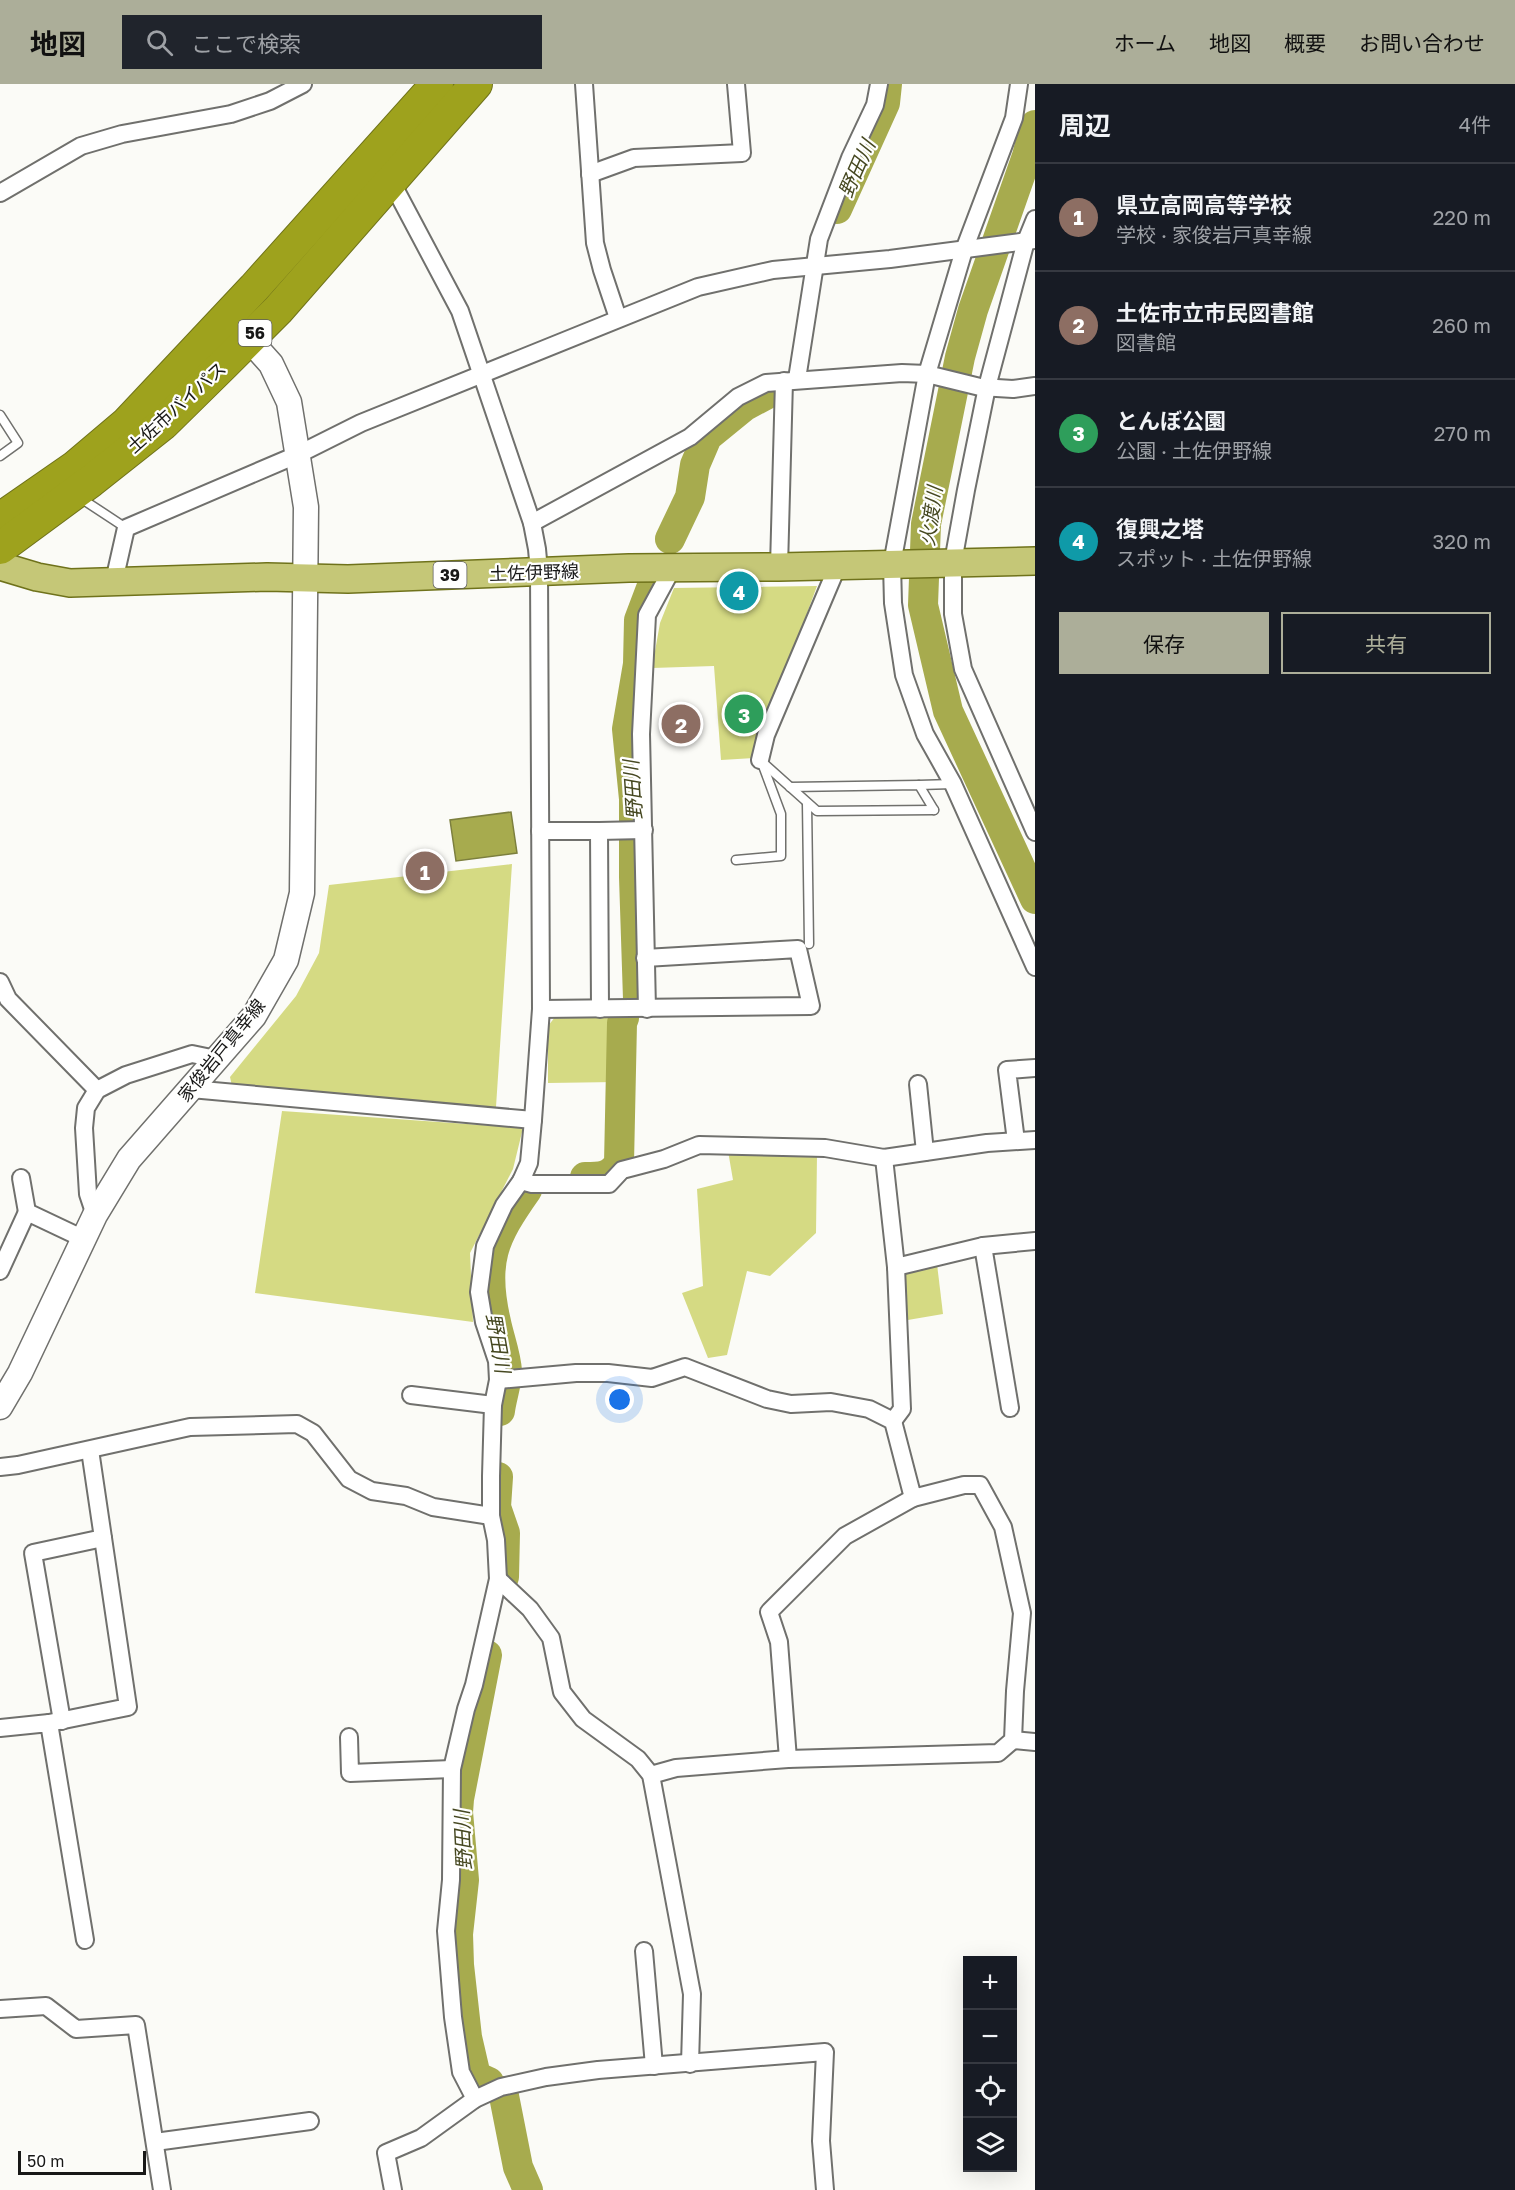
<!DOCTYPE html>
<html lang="ja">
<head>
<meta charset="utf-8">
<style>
	body { margin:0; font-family:"Golos Text","Noto Sans JP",sans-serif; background:#20242c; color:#f1f3f6 }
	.controls { position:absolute; right:18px; bottom:18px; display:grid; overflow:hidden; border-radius:0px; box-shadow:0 6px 24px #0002 }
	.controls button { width:54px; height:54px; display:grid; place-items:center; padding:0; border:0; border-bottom:2px solid #363941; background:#171b24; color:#f1f3f6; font:30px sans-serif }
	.scale { position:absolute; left:18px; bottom:15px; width:128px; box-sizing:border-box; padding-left:6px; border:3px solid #181817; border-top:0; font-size:16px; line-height:21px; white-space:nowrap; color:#181817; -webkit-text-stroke:4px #fffffe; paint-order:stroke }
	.you { position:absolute; left:620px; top:1316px; width:21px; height:21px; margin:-15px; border:4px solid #fff; border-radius:50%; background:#1a73e8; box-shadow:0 0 0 9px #1a73e833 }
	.badge { display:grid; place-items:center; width:39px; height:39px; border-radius:50%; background:#acae99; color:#fff; font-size:20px; font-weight:700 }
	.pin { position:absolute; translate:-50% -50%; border:3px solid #fff; box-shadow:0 2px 6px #0006 }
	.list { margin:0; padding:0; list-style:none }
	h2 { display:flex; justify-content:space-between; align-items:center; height:78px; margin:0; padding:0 24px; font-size:26px }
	h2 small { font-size:20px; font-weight:400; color:#9ea1a6 }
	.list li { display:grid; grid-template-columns:39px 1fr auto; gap:18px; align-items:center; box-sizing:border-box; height:108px; padding:0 24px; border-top:2px solid #363941 }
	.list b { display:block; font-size:22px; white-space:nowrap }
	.list p { margin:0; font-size:20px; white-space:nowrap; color:#9ea1a6 }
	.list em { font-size:20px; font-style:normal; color:#9ea1a6 }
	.actions { display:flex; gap:12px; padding:18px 24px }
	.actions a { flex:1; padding:14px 0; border:2px solid #acae99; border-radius:0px; text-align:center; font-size:21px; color:#acae99 }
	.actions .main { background:#acae99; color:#111 }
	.icon { flex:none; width:33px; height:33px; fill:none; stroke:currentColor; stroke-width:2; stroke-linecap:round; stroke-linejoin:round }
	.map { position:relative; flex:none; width:1035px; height:2106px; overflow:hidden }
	header { display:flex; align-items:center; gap:36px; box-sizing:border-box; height:84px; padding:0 30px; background:#acae99; color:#111 }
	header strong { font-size:28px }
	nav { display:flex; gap:33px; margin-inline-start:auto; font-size:21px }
	.search { width:420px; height:54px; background:#20242c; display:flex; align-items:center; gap:15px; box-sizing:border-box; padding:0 21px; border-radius:0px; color:#9ea1a6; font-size:22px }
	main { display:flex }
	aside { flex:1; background:#171b24 }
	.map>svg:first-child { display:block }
</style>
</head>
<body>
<header>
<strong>地図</strong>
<div class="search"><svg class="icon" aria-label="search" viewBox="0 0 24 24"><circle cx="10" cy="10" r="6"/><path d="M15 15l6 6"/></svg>ここで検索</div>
<nav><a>ホーム</a><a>地図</a><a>概要</a><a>お問い合わせ</a></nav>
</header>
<main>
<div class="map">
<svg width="1035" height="2106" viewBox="0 0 1035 2106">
	<rect width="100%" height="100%" fill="#fbfbf7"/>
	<g fill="#d5da83">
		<path d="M817,502L754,674L721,676L714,582L652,584L660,539L674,504Z"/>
		<path d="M512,780L496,1023L232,1002L230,993L296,912L319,869L329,801Z"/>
		<path d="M555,933H619L616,998L548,999V942Z"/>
		<path d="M282,1027L523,1044L513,1085L470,1169L473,1238L255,1209Z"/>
		<path d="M728,1067L817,1071L816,1149L770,1192L747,1187L727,1271L708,1274L682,1209L703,1202L697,1105L733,1096Z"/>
		<path d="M937,1180L943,1230L902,1237L899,1188Z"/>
	</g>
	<path fill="#a7ab4e" stroke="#7c7f3e" stroke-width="1.5" d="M511,728L517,769L456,777L450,736Z"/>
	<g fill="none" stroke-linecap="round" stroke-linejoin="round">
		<g stroke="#a7ab4e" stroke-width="30">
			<path d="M1035,41L1027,72L973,226L960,273L926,440L923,521L948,627L1035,815"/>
			<path d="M837,125L885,19L887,0"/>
			<path d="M670,455L690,413L695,381L707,353L745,322L775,306"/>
			<path d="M638,915L634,793V715L627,645L638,580L639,536L653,499"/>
			<path d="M585,1093C601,1093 610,1093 619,1079L622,939L624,934"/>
			<path d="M500,1327C501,1316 508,1295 507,1287C506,1271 499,1253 496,1238C482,1178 493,1154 527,1106"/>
			<path d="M498,1393L496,1423L505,1449L504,1493"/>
			<path d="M487,1571L459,1715L458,1728L464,1796L458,1850L459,1881L467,1953L476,1992L489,1998"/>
			<path d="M503,2007L518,2083L528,2106"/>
		</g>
		<defs>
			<g id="lane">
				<path d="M0,331L18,359L0,372"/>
				<path d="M79,413L126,444"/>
				<path d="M760,676L817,727L934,726"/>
				<path d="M919,701L953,700"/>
				<path d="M790,703L919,701L934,726"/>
				<path d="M807,719L809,860"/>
				<path d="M736,776L781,772V730L762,679"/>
			</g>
			<g id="street">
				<path d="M584,0L595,159L602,186L618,234"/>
				<path d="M1019,0L1014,34L964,166L927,290L892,480L893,519L904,591L925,650L953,700L1035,883"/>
				<path d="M590,90L634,74L742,69L736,0"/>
				<path d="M391,97L460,227L532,439L537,465L539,487L541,925L533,1036L529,1079L521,1097L504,1121L485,1162L479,1208L484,1238L497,1277L498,1296L493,1321L491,1392V1432L496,1456L498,1495L474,1601L466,1625L452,1685L451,1796L446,1847L453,1933L461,1988L475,2015"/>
				<path d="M0,109L81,62L122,50L231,30L270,17L303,0"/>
				<path d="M1035,135L1026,157L987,303L966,406L953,478V530L963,585L1035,748"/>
				<path d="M797,295L819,155L850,74L875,21L879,0"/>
				<path d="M532,439L690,353L738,313L766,299L902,289L927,290L980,303L1013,305L1035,302"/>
				<path d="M779,483L784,297"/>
				<path d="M114,497L126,444L299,370L361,339L698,203L773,186L890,175L1035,156"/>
				<path d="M760,676L766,651L838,481"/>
				<path d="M540,747H599L600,925"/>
				<path d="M599,747L644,746"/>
				<path d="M0,898L8,915L97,1006"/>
				<path d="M541,925L811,922L798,865L645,874"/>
				<path d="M647,925L641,650L647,531L672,485"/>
				<path d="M918,1000L925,1068"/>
				<path d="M191,1005L533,1036"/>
				<path d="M1016,1057L1007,986L1035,984"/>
				<path d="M884,1074L896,1183L902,1325L893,1337"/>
				<path d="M21,1094L27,1128L84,1155"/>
				<path d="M521,1097L532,1100H609L622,1086L664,1075L699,1061L825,1064L884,1074L987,1059L1035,1056"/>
				<path d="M95,1131L88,1110L84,1044L86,1024L97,1006L126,991L192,970L216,975"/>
				<path d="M983,1162L1010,1324"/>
				<path d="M896,1183L983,1162L1035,1157"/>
				<path d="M0,1187L27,1128"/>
				<path d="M498,1296L576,1289H608L652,1294L685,1283L767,1315L791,1320L831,1318L869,1325L893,1337L913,1414L964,1401H980L1003,1443L1022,1529L1015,1607L1013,1656L998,1669L788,1675L676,1684L651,1691"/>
				<path d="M411,1311L493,1321"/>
				<path d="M0,1383L18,1381L190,1343L297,1340L313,1349L349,1395L372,1407L406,1412L433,1423L491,1432"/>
				<path d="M498,1495L530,1525L551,1554L562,1608L583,1635L638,1675L651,1691L692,1910L690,1980"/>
				<path d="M62,1637L33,1469L103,1454"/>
				<path d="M49,1639L128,1623L90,1366"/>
				<path d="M0,1644L49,1639L85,1856"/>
				<path d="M349,1653L350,1689L452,1685"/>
				<path d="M1013,1656L1035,1658"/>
				<path d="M788,1675L779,1558L769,1528L845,1452L913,1414"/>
				<path d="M644,1867L654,1982"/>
				<path d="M0,1925L46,1922L76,1945L136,1941L162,2106"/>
				<path d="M155,2058L310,2037"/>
				<path d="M393,2106L386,2069L421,2054L475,2015L501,2003L546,1993L598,1986L825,1968L821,2057L825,2106"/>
			</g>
			<path id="secondary" d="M0,1323L20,1289L95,1131L129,1075L254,932L286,876L302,809L306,423L289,318L271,280L238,243"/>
			<path id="primary" d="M0,482L37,493L70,499L267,493L348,495L629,484L779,483L1035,477"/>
			<g id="highway">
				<path d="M0,435L75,383L127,339L254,204L437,0"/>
				<path d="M0,464L91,397L163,340L224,280L278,226L476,0"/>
			</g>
		</defs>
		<use href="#lane" stroke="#70706d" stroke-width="11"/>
		<use href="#street" stroke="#70706d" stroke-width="20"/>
		<use href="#secondary" stroke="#70706d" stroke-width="27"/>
		<use href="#primary" stroke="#6f721b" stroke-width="30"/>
		<use href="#highway" stroke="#6f721b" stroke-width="34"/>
		<use href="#lane" stroke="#fff" stroke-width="8"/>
		<use href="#street" stroke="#fff" stroke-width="16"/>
		<use href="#secondary" stroke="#fff" stroke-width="24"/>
		<use href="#primary" stroke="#c5c777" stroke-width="27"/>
		<use href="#highway" stroke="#9ea21d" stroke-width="32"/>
	</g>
	<g text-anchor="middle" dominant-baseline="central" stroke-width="4.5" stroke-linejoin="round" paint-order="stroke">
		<g fill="#fffffe" stroke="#5d5d5c" stroke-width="1.5">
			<rect x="238.5" y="236" width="33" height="26" rx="4.5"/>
			<rect x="433.5" y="478" width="33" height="26" rx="4.5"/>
		</g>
		<g font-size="16" font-weight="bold" fill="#181817">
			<text x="255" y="249">56</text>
			<text x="450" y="491">39</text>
		</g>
		<g font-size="18" fill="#181817" stroke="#fffffe">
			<text transform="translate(176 323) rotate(-42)">土佐市バイパス</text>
			<text transform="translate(534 488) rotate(-2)">土佐伊野線</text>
			<text transform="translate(221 966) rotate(-51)">家俊岩戸真幸線</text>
		</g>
		<g font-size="20" font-style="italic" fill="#464821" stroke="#fffffe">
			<text transform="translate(856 84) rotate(-66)">野田川</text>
			<text transform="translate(930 432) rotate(-82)">火渡川</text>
			<text transform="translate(632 706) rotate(-94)">野田川</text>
			<text transform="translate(499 1259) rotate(80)">野田川</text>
			<text transform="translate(462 1756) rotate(-93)">野田川</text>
		</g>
	</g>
</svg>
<div class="controls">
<button>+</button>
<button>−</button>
<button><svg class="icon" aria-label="locate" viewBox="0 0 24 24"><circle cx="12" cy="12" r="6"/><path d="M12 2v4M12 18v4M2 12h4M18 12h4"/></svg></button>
<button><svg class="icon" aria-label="layers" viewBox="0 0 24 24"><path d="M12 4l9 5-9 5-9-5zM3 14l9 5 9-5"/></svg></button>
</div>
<div class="scale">50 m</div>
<div class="you"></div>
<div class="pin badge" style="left:425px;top:787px;background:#8d6e63">1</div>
<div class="pin badge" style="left:681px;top:640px;background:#8d6e63">2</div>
<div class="pin badge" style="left:744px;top:630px;background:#2e9e5b">3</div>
<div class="pin badge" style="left:739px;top:507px;background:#0f9aa8">4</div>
</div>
<aside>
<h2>周辺<small>4件</small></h2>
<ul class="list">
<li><span class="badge" style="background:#8d6e63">1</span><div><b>県立高岡高等学校</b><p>学校 · 家俊岩戸真幸線</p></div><em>220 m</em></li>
<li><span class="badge" style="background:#8d6e63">2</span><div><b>土佐市立市民図書館</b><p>図書館</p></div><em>260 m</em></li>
<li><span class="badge" style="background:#2e9e5b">3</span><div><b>とんぼ公園</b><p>公園 · 土佐伊野線</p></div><em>270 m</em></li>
<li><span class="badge" style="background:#0f9aa8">4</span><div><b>復興之塔</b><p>スポット · 土佐伊野線</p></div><em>320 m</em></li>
</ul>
<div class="actions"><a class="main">保存</a><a>共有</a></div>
</aside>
</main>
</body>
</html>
